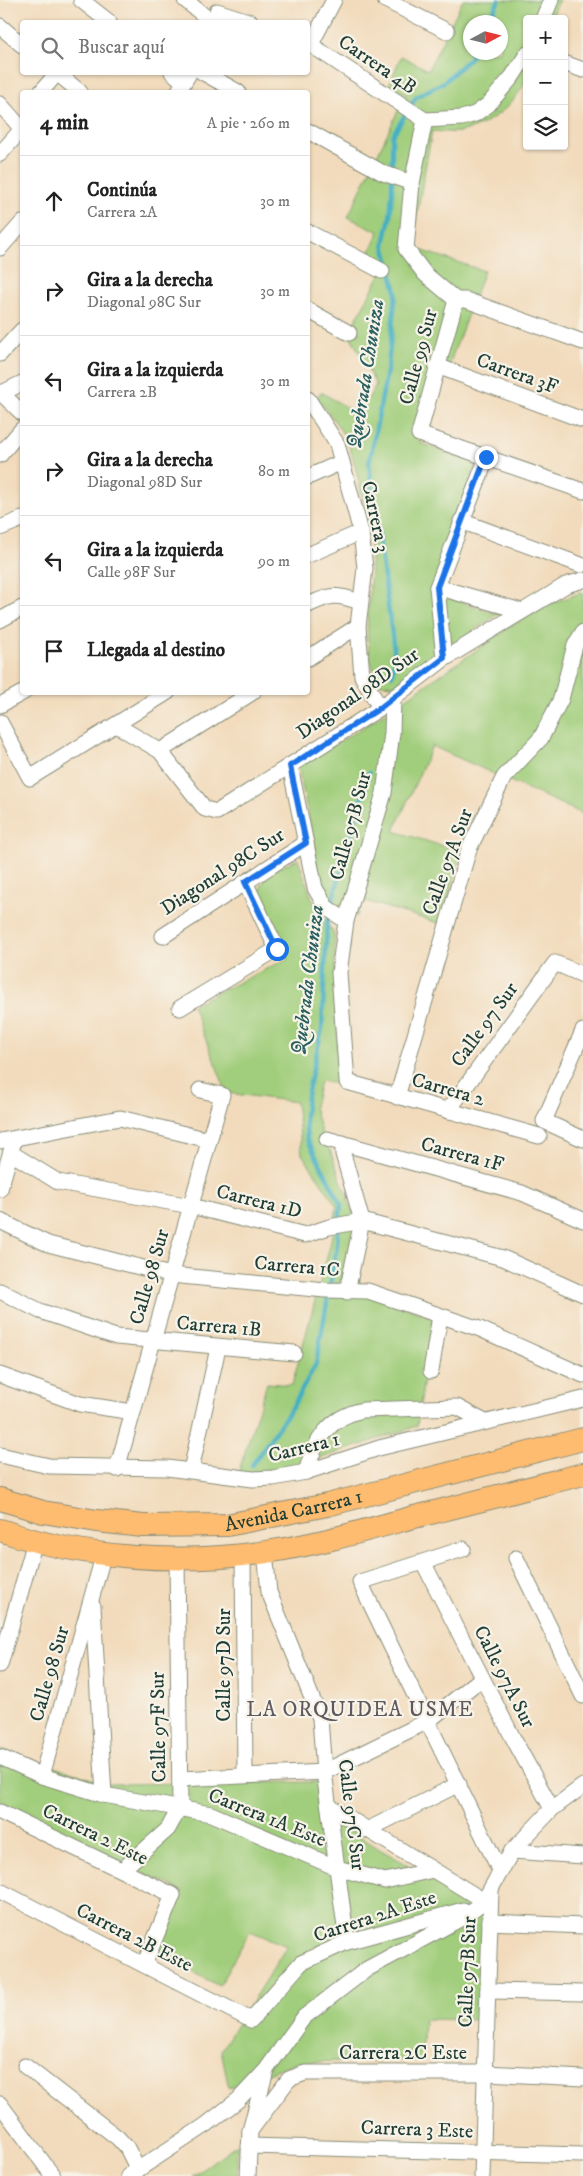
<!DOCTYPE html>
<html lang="es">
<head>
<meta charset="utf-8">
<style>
	body { margin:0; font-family:"IM FELL DW Pica",serif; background:#f6f6f6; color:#222 }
	.controls { position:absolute; right:15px; top:15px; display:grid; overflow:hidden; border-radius:5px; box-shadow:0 1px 4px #0004 }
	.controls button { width:45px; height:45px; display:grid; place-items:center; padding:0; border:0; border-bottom:1px solid #e0e0e0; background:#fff; color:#222; font:25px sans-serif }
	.compass { position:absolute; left:463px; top:15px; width:45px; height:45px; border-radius:50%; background:#fff; box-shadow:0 1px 4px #0004; rotate:83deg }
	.stop { position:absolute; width:15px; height:15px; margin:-11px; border:4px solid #1a73e8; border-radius:50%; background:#fff }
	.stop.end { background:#1a73e8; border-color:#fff; box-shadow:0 1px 5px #0008 }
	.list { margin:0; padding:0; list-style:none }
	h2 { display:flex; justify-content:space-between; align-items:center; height:65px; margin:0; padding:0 20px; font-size:21px }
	h2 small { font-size:16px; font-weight:400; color:#767676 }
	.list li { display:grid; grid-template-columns:32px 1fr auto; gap:15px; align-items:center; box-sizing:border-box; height:90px; padding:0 20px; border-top:1px solid #e0e0e0 }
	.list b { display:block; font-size:19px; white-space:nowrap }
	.list p { margin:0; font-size:16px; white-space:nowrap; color:#767676 }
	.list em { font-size:16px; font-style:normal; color:#767676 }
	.icon { flex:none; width:28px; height:28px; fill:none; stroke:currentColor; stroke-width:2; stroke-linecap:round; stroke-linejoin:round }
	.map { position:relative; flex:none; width:583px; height:2176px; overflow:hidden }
	.search { position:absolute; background:#fff; box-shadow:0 1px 4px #0004; left:20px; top:20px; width:290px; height:55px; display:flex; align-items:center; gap:12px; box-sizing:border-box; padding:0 18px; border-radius:5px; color:#767676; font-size:19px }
	.panel { position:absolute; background:#fff; box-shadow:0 1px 4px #0004; left:20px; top:90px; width:290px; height:605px; border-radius:5px }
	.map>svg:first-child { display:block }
</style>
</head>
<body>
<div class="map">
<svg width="583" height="2176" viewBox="0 0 583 2176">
	<rect width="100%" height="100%" fill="#f7f3e8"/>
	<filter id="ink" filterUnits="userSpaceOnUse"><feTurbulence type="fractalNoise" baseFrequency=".02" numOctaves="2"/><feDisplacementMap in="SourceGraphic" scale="10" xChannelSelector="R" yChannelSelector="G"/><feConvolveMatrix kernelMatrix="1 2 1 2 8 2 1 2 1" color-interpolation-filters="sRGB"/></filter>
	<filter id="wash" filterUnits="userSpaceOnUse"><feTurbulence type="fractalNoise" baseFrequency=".0096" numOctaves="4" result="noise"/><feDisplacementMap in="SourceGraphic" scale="20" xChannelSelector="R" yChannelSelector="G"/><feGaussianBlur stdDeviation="1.12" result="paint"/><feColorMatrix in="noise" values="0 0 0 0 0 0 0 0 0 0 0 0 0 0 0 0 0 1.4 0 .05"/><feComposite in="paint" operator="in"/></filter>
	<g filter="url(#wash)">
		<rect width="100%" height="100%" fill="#f2dbbc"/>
		<g fill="#a1ce7b" stroke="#608658" fill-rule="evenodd">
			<path d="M463,0H559L551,19H527V78C515,106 488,126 459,132C450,133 440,131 432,131L411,247L484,271L420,443L476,463L431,592L498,614L394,685L380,684C359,647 371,602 371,561C372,538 358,471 350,449C343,430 329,414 317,398L321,392L359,415L376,385L349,333L382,271L365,262L379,232L348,217L406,94L389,85L401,56L428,70ZM470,22H500V52H470Z"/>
			<path d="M583,592V814L432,746L394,831L462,852L441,924L362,900L357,917L335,906L318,875L315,846L298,767L370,723L516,623L555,602Z"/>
			<path d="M298,859L314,904L334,934L339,1084L320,1081L314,1107L321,1132L330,1150L359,1229V1279L365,1293L433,1318L417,1426L277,1473L237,1477L267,1383L292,1385L330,1246L337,1206L302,1154L296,1102L227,1093L192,1005L289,958C276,936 242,892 273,871C280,866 290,863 298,859Z"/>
			<path d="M0,1750L108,1784L319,1782L325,1814L381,1850L463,1895L486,1913L489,2020L424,2019L422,2060L297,2062L229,2088L221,2050L287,1946L250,1931L219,1986L156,1952L182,1891L0,1803Z"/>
			<path d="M237,2144V2176H193Z"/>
		</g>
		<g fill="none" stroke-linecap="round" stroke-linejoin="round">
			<g stroke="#43afc2" stroke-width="4.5">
				<path d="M488,22L499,0"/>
				<path d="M392,675L395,658L369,464L388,366L396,292L384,244L390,217L392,191V136L416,97L444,82L470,58L473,52"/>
				<path d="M331,906L369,773"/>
				<path d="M252,1465L293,1406L316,1364L336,1252L341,1204L307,1139L305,1117L307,1096L322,1029L327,924L329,913"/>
			</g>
		</g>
	</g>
	<g filter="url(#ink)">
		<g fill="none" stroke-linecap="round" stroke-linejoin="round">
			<defs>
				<g id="minor">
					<path d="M81,0L109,22"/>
					<path d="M185,0L212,22"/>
					<path d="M385,0L447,31"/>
					<path d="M217,11L251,22"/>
					<path d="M543,19L551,0"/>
					<path d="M0,26L22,45"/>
					<path d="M308,43L425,120L462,118L475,114L488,105L512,77L527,54"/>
					<path d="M311,44L334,0"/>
					<path d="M564,63L583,70"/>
					<path d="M56,72L80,92"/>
					<path d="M172,72L184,82"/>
					<path d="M202,72L238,92"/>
					<path d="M41,92L57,73"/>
					<path d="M178,92L190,72"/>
					<path d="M0,104L22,129"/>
					<path d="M425,120L412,183L406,249L425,274L456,300"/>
					<path d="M308,131L383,173L412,183"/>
					<path d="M0,154L22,129"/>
					<path d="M308,232L382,271"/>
					<path d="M0,248L22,223"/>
					<path d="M308,310L349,333"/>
					<path d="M583,342L466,300H456L419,434L583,491"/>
					<path d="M0,354L22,330"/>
					<path d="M437,366L583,420"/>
					<path d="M0,392L22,413"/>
					<path d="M2,393L22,383"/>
					<path d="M308,399L337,444L361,532L365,568L358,626L362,676L380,708"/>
					<path d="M0,455L22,429"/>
					<path d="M308,477L342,462"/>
					<path d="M461,521L581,565"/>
					<path d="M0,528L22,519"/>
					<path d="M308,555L361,532"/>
					<path d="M437,587L521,611"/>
					<path d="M308,605C331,594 336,594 360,602"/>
					<path d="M0,620L22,608"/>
					<path d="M308,658L358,626"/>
					<path d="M444,659L437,587L487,457"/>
					<path d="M393,699L392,733L384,793L346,921L339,973L347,1082L539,1136"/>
					<path d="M0,705L24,692"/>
					<path d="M0,722L30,778L168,692"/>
					<path d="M116,725L160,751L205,809L217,812L380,708L444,659L566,585L583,580"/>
					<path d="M160,751L253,692"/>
					<path d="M290,766L315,888L326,907L346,921"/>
					<path d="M163,936L306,843"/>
					<path d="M180,1008L277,949L245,882"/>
					<path d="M583,1031L544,1121L583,1139"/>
					<path d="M397,1097L469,849L504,777L541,738L561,699L575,645L583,632"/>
					<path d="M448,1111L555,963L583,975"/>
					<path d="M327,1139L522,1193L583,1220"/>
					<path d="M0,1141L120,1118L209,1140"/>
					<path d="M343,1143V1154L362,1221L347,1292"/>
					<path d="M11,1153L58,1182L191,1206L305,1235L329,1227L362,1221L503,1258L583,1294"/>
					<path d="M0,1189L13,1144"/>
					<path d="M0,1221L48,1244L171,1275L325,1290L368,1291L480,1329L583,1375"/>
					<path d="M0,1291L40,1311L116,1337L294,1353"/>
					<path d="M431,1371L440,1316"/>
					<path d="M0,1375L80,1404L133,1412"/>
					<path d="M0,1455L49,1466L167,1468L253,1479L273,1478L306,1472L379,1448L583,1399"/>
					<path d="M117,1469L222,1095L200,1090"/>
					<path d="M191,1470L218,1348"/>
					<path d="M306,1472C315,1440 329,1417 363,1410L457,1407L485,1422"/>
					<path d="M463,1549L360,1582L500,1871"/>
					<path d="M265,1552L269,1592L320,1718L324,1772L347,1942"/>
					<path d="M243,1555L245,1775"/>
					<path d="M516,1558L583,1696"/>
					<path d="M423,1562L513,1738L552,1809"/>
					<path d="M93,1606L104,1795"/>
					<path d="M0,1665L35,1541"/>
					<path d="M0,1757L42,1776L104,1795L211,1814L337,1868L385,1881L433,1870"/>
					<path d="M42,1776L104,1553"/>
					<path d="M180,1779L324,1772L428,1721L482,1678"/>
					<path d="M329,1806L484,1901"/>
					<path d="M0,1812L173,1895L144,1965"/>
					<path d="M367,1830L459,1784"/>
					<path d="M512,1851L583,1856"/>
					<path d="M122,1870L168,1829L180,1807L177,1559"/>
					<path d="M0,1891L251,2020L301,1963L347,1942L463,1910"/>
					<path d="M490,1922L583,1926"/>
					<path d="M488,1991L583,1993"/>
					<path d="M25,2066L118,2138L127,2148L138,2170"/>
					<path d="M0,2104L53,2176"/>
					<path d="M250,2131L289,2079L305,2073H485L583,2078"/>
					<path d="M249,2146L583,2155"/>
					<path d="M128,2176L206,2125L238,2100L266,2070L304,2017L367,1969L460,1919L484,1901L512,1851L552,1809L583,1786"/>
					<path d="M248,2176L250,2131L265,2074"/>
					<path d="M482,2176L491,1890"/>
				</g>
				<g id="highway">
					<path id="s1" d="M0,1499L43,1512L97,1521L143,1526L227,1525L327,1505L583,1439"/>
					<path d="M0,1530C83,1559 179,1565 266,1552C315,1545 363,1531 410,1518C468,1504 525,1489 583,1474"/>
				</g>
			</defs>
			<use href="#minor" stroke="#888c78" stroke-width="17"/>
			<use href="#highway" stroke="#888c78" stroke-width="24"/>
			<use href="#minor" stroke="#fff" stroke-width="15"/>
			<use href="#highway" stroke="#febc70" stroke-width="22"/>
		</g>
	</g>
	<g fill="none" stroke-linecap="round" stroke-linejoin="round" filter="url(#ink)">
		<path stroke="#1a73e8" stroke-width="6" d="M277,949L245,882L306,843L290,766L380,708L444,658L437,587L486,457"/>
	</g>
	<g text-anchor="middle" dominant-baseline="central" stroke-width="4.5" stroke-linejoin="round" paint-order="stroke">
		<g font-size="20" fill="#1f3d34" stroke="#f7f3e8">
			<text transform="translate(377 65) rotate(34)">Carrera 4B</text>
			<text transform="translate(419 357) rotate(-75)">Calle 99 Sur</text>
			<text transform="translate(517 374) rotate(20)">Carrera 3F</text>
			<text transform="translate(375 517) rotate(78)">Carrera 3</text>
			<text transform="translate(358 694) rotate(-35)">Diagonal 98D Sur</text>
			<text transform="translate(351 826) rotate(-75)">Calle 97B Sur</text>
			<text transform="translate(448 862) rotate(-70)">Calle 97A Sur</text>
			<text transform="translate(223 872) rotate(-33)">Diagonal 98C Sur</text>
			<text transform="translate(485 1025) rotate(-54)">Calle 97 Sur</text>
			<text transform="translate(448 1090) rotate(16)">Carrera 2</text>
			<text transform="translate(462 1155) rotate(15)">Carrera 1F</text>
			<text transform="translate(259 1202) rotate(14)">Carrera 1D</text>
			<text transform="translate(297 1267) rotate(5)">Carrera 1C</text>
			<text transform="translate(150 1277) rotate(-74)">Calle 98 Sur</text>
			<text transform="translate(219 1327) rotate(5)">Carrera 1B</text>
			<text transform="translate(304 1448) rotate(-14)">Carrera 1</text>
			<text stroke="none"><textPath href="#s1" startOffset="298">Avenida Carrera 1</textPath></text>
			<text transform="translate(224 1665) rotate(-90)">Calle 97D Sur</text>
			<text transform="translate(50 1674) rotate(-74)">Calle 98 Sur</text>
			<text transform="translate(504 1677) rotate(63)">Calle 97A Sur</text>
			<text transform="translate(159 1727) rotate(-91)">Calle 97F Sur</text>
			<text transform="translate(351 1815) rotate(83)">Calle 97C Sur</text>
			<text transform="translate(267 1818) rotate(22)">Carrera 1A Este</text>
			<text transform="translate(95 1835) rotate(26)">Carrera 2 Este</text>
			<text transform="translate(375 1917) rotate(-18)">Carrera 2A Este</text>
			<text transform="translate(134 1938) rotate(27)">Carrera 2B Este</text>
			<text transform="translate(468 1972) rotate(-88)">Calle 97B Sur</text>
			<text x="403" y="2053">Carrera 2C Este</text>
			<text transform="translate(417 2130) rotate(2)">Carrera 3 Este</text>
		</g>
		<g font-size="21" font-style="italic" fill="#2a5f5f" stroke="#f7f3e8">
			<text transform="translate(366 374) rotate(-81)">Quebrada Chuniza</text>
			<text transform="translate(308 980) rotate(-83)">Quebrada Chuniza</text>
		</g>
		<g font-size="21" letter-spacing="1" fill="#5f595e" stroke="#f7f3e8">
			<text x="360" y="1710">LA ORQUIDEA USME</text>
		</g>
	</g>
</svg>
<div class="controls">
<button>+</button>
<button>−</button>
<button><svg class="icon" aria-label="layers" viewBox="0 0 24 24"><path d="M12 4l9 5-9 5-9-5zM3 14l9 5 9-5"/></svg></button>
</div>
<svg class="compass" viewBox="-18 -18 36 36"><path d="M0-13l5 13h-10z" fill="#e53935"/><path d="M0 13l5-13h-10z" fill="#767676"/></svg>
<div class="stop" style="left:277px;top:949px"></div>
<div class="stop end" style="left:486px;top:457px"></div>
<div class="search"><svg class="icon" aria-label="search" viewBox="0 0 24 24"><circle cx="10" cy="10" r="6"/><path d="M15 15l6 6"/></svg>Buscar aquí</div>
<section class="panel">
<h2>4 min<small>A pie · 260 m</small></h2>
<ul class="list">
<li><svg class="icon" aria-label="ahead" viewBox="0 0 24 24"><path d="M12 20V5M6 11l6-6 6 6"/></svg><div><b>Continúa</b><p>Carrera 2A</p></div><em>30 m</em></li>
<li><svg class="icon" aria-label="right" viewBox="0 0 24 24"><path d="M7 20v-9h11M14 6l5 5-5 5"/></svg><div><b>Gira a la derecha</b><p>Diagonal 98C Sur</p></div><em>30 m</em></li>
<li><svg class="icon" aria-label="left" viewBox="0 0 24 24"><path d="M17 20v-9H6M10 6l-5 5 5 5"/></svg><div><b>Gira a la izquierda</b><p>Carrera 2B</p></div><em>30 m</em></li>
<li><svg class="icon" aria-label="right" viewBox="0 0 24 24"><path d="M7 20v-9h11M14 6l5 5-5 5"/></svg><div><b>Gira a la derecha</b><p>Diagonal 98D Sur</p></div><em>80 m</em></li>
<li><svg class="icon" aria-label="left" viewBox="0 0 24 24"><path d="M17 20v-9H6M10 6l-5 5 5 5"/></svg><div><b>Gira a la izquierda</b><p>Calle 98F Sur</p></div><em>90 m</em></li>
<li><svg class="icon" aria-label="arrive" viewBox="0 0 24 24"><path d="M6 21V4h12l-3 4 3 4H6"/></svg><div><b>Llegada al destino</b></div></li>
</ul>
</section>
</div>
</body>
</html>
